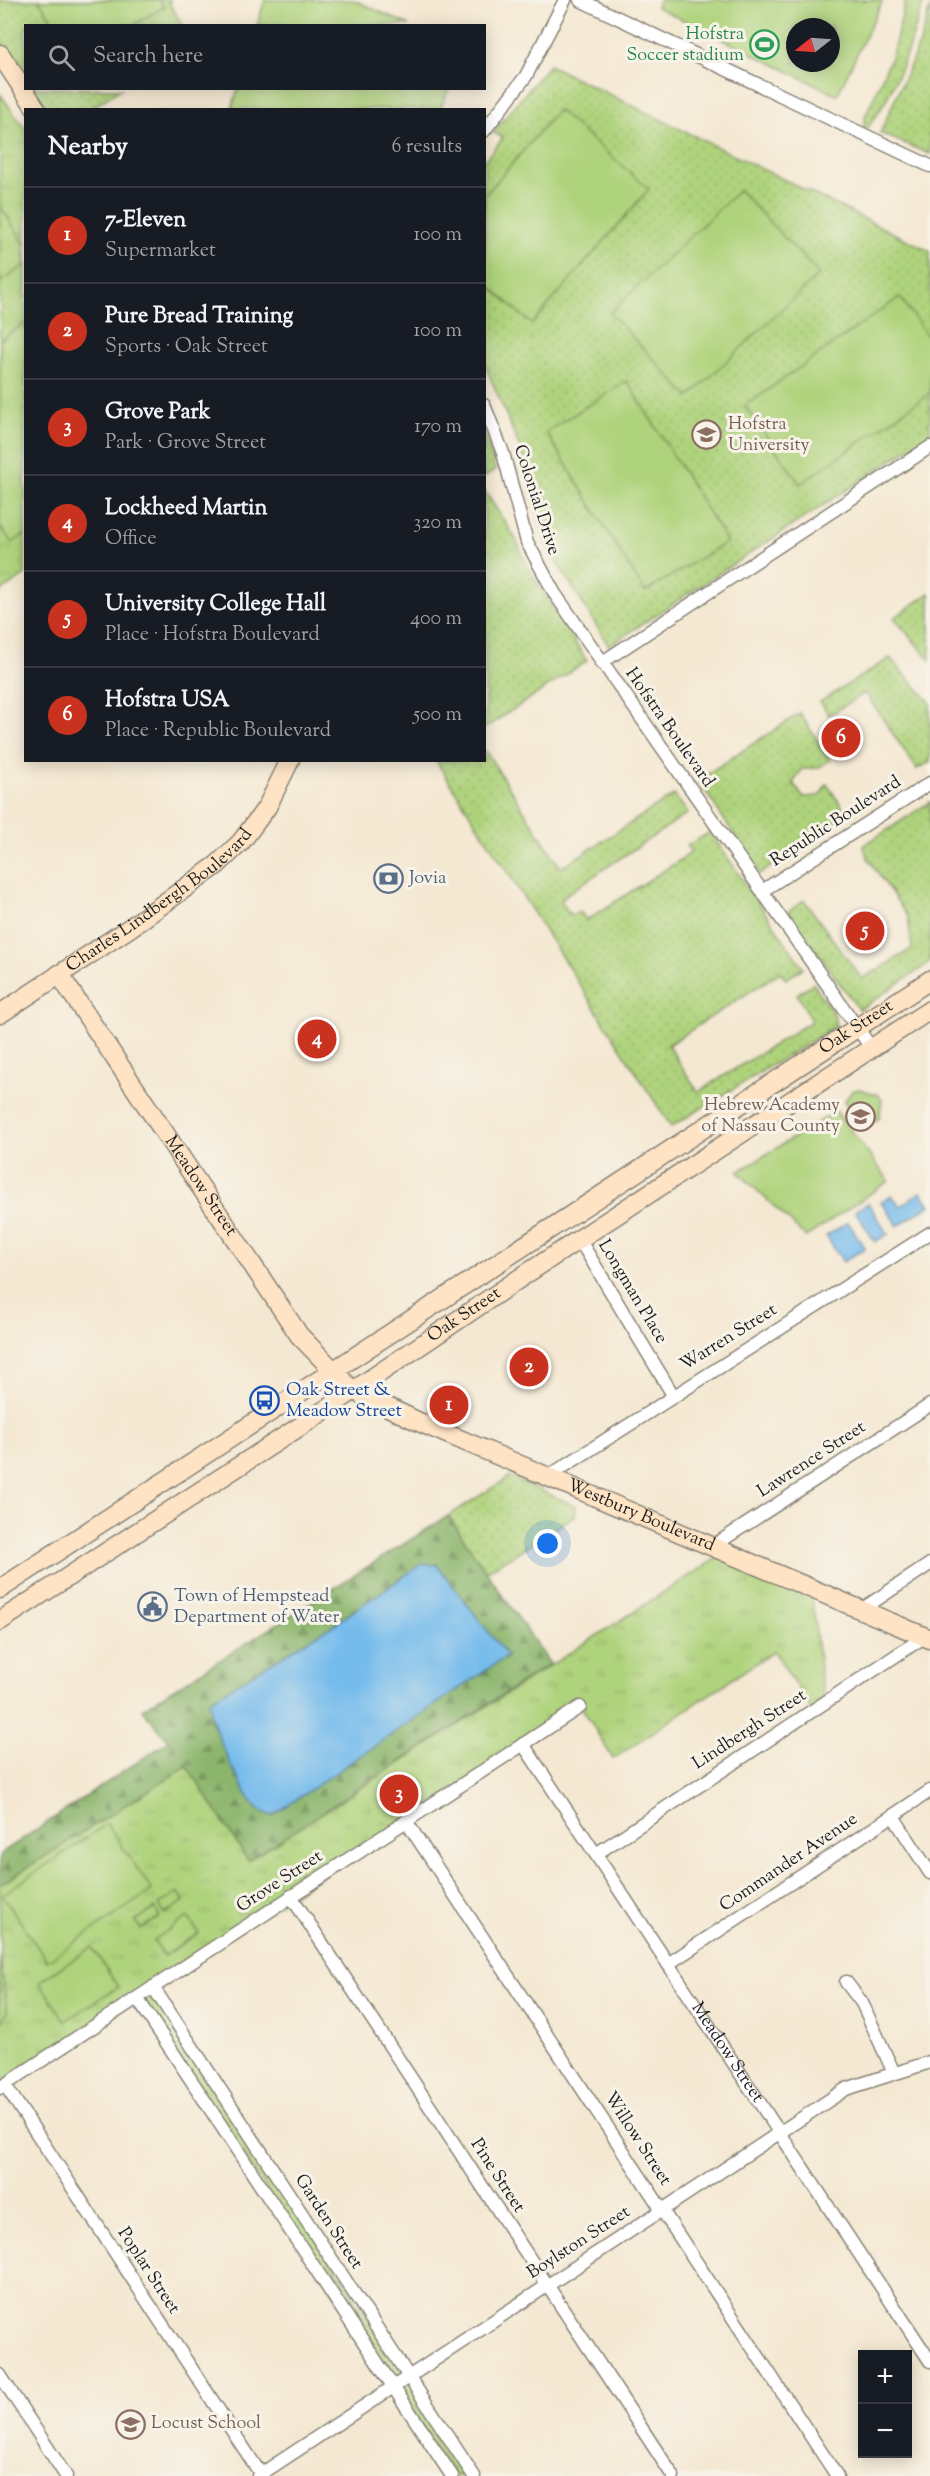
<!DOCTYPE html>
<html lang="en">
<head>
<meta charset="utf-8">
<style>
	body { margin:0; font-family:"Sorts Mill Goudy",serif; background:#242831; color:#f1f3f6 }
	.controls { position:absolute; right:18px; bottom:18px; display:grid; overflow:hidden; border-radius:0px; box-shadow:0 3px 15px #0003 }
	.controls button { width:54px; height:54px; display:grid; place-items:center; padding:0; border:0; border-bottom:2px solid #363941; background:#171b24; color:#f1f3f6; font:30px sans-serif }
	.compass { position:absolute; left:786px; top:18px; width:54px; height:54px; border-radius:50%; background:#171b24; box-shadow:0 3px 15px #0003; rotate:253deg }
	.you { position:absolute; left:548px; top:1544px; width:21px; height:21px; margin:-15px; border:4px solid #fff; border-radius:50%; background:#1a73e8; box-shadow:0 0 0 9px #1a73e833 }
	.badge { display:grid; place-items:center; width:39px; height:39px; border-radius:50%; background:#c8321e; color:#fff; font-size:20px; font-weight:700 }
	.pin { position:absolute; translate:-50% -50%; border:3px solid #fff; box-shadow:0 2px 6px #0006 }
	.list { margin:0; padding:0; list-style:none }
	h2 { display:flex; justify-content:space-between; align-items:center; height:78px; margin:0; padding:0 24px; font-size:26px }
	h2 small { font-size:20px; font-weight:400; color:#9ea1a6 }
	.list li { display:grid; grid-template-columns:39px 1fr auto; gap:18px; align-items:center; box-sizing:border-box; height:96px; padding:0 24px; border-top:2px solid #363941 }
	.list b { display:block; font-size:22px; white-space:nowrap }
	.list p { margin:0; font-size:20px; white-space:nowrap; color:#9ea1a6 }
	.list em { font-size:20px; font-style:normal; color:#9ea1a6 }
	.icon { flex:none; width:33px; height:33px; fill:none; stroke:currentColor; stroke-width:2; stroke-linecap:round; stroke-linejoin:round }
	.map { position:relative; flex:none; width:930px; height:2476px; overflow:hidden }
	.search { position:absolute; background:#171b24; box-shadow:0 3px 15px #0003; left:24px; top:24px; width:462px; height:66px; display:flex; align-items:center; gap:15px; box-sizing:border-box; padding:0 21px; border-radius:0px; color:#9ea1a6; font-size:22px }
	.panel { position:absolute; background:#171b24; box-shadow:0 3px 15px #0003; left:24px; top:108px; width:462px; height:654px; border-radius:0px }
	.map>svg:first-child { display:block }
</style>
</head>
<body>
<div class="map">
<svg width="930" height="2476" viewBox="0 0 930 2476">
	<defs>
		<pattern id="grass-dots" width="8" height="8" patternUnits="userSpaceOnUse" patternTransform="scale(1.5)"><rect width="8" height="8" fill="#afd37c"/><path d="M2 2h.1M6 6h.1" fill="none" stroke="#96b56b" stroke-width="1.8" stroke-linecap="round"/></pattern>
		<pattern id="forest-firs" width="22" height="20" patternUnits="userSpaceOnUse" patternTransform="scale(1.5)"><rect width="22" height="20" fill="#8bb56c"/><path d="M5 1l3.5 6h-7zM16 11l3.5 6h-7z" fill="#719258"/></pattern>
		<pattern id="park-tufts" width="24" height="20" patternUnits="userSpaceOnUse" patternTransform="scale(1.5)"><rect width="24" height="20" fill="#afd37c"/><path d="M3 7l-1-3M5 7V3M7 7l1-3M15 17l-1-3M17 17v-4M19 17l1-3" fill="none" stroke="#96b56b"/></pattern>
	</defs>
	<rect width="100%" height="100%" fill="#f7f3e8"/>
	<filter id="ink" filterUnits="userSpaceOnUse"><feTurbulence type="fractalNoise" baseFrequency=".0167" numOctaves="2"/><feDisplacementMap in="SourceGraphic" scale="12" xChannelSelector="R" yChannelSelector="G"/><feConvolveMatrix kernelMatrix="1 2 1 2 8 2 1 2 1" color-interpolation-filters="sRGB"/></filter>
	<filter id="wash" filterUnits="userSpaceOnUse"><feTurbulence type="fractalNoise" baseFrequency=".008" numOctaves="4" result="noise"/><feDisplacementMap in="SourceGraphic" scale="24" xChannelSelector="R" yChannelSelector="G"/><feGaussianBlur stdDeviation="1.35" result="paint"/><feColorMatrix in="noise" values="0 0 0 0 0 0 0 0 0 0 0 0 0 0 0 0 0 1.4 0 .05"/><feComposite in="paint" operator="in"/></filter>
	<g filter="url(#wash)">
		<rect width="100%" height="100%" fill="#f4e8d2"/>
		<g fill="url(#grass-dots)" stroke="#66784c" stroke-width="1.5">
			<path d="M0,0H171L169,3L183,25L26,26V88L121,89L90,109H37L0,54Z"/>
			<path d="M906,0H924C911,43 893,101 862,134L865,117L892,55Z"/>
			<path d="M930,7V154L880,133L920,43Z"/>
			<path d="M549,65L930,251V435L609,646L548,548L520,448L485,365L484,161L503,138L493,132Z"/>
			<path d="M484,429L495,470L485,477H484Z"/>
			<path d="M484,490L516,539L528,568L587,661L485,728Z"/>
			<path d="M930,593V660L894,618Z"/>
			<path d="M890,658L930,702V762L917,769L865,693L829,715L820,702Z"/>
			<path d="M800,713L830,760L818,768L802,769L793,783L803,797L819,796L827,784L847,814L760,874L698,780Z"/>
			<path d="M485,750L561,868L674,795L688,813L567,894L561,901L571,916L579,911L587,920L691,853L687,846L710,832L803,968L786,979L780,972L668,1045L698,1092L812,1021L797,994L813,983L834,1014L836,1026L671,1127L436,761L484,760Z"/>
			<path d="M930,802V962L859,1010L788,912L804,900L862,979L912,949L908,917L869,860L863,846Z"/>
			<path d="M509,1477L576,1506L575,1516L486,1572L448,1516Z"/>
			<path d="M153,1990L472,2476H454L140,1998Z"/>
		</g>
		<path fill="url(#forest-firs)" stroke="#546844" stroke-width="1.5" fill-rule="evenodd" d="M448,1516L550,1664L248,1861L187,1766L0,1885V1854L169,1741L142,1709ZM422,1564L507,1656L272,1815L257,1809L227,1756L209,1715Z"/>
		<g fill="url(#park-tufts)" stroke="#66784c" stroke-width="1.5">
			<path d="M0,94L26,130L25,575L0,592Z"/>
			<path d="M859,1089L878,1095L882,1100L879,1118L863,1130L844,1102L852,1091Z"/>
			<path d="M726,1552L811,1589L824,1704L812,1711L774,1651L613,1759L581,1706L0,2087V1885L187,1766L248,1861Z"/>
		</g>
		<g fill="#afd37c" stroke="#66784c" stroke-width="1.5" fill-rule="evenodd">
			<path d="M39,0H159L164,7L133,25H55Z"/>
			<path d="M265,0H354L409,25H257Z"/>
			<path d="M659,0H883L837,95L656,7ZM795,27H831V63H795Z"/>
			<path d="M238,88H449V89L440,109H232Z"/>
			<path d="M558,110L649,189L532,324L485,282V195Z"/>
			<path d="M739,190L819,274L689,397L610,313Z"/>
			<path d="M0,206L25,244V265L0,282Z"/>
			<path d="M900,297L930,340V393L800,484L745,406Z"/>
			<path d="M25,323V534L12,543L0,526V340Z"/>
			<path d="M627,381L727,542L645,592L546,432Z"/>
			<path d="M836,1111L889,1181L806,1237L738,1172Z"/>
			<path d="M107,1824L152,1890L47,1961L2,1895Z"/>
			<path d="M178,1892L184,1901L165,1914L159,1905Z"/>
			<path d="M155,1908L160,1917L141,1929L135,1921Z"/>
			<path d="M188,1917L199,1933L164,1956L154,1940Z"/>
			<path d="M92,1947L118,1987L65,2021L39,1982Z"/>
			<path d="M0,1955L7,2011L0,2024Z"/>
		</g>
		<g fill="#75bbec" stroke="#486c84" stroke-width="1.5">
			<path d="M921,1192L930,1205L898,1226L881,1202L892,1195L900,1206Z"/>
			<path d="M868,1203L888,1234L875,1242L855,1211Z"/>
			<path d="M848,1222L865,1248L843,1262L826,1236Z"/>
			<path d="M422,1564L437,1565L507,1656L272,1816C267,1813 259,1812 256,1807C239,1785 209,1727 210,1700L330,1627Z"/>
		</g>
	</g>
	<g filter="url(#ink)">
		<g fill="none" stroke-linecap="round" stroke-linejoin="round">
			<defs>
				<g id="street">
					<path d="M580,0L930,166"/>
					<path d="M484,131L526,76L565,0"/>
					<path d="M484,405L503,453L527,542L555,594L872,1049"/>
					<path d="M601,663L930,447"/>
					<path d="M762,891L930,783"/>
					<path d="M579,1239L673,1395"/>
					<path d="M549,1476L930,1233"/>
					<path d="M713,1546L930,1405"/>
					<path d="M861,1610L930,1564"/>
					<path id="s1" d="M523,1744L930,2361"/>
					<path d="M893,1816L930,1873"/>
					<path d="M406,1821L837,2476"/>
					<path d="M596,1854L924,1637"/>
					<path d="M291,1896L673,2476"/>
					<path d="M668,1964L930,1791"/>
					<path d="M846,1982L862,2003L894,2073"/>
					<path d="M153,1987L474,2476"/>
					<path d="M137,1998L452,2476"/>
					<path d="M5,2085L262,2476"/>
					<path d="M0,2088L580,1707"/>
					<path d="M0,2375L66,2476"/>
					<path d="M258,2476L846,2089L930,2062"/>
				</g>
				<g id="secondary">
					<path d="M0,54L37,110"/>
					<path id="s2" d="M59,974L299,1335L352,1390L419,1422L930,1639"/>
					<path id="s3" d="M0,1014L131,927L217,865L241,842L267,807L290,760"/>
					<path id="s4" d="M0,1589L930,980"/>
					<path id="s5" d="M0,1621L310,1420L526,1274L930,1010"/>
				</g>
			</defs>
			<use href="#street" stroke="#888277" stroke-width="15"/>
			<use href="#secondary" stroke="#888277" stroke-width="21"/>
			<use href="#street" stroke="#fff" stroke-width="12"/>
			<use href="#secondary" stroke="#fee4c5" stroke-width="18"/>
		</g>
	</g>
	<defs>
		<symbol id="stadium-ring" viewBox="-11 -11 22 22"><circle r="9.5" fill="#f7f3e8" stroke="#2e9e5b" stroke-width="1.5"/><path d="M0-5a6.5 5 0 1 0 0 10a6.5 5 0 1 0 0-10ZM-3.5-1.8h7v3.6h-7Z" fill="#2e9e5b"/></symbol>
		<symbol id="university-ring" viewBox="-11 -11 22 22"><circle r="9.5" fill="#f7f3e8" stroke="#8d6e63" stroke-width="1.5"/><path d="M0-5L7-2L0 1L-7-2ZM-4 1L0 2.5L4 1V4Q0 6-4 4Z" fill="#8d6e63"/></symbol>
		<symbol id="bank-ring" viewBox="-11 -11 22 22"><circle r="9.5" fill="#f7f3e8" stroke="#5c6f8a" stroke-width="1.5"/><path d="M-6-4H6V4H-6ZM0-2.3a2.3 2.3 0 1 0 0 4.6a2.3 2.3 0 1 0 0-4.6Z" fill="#5c6f8a"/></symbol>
		<symbol id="school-ring" viewBox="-11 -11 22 22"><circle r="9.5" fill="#f7f3e8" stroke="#8d6e63" stroke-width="1.5"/><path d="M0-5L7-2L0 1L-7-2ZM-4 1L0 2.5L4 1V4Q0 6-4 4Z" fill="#8d6e63"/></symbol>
		<symbol id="bus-ring" viewBox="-11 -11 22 22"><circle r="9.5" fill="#f7f3e8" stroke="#1a4fb4" stroke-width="1.5"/><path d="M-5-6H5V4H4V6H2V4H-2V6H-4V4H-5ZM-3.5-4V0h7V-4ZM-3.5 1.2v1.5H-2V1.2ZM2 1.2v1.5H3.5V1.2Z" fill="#1a4fb4"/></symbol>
		<symbol id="civic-ring" viewBox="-11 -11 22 22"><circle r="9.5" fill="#f7f3e8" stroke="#5c6f8a" stroke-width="1.5"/><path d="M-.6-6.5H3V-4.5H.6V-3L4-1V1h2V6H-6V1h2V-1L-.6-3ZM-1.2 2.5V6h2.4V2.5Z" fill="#5c6f8a"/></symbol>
	</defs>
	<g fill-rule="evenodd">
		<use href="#stadium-ring" x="748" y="28" width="33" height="33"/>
		<use href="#university-ring" x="690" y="418" width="33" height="33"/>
		<use href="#bank-ring" x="372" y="862" width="33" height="33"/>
		<use href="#school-ring" x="844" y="1100" width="33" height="33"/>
		<use href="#bus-ring" x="248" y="1384" width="33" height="33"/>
		<use href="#civic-ring" x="136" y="1590" width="33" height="33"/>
		<use href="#school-ring" x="114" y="2408" width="33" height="33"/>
	</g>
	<g text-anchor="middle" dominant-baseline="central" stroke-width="6" stroke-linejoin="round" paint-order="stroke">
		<g font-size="18" fill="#27864d" stroke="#f7f3e8" text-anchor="end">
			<text x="744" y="35">Hofstra<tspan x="744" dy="21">Soccer stadium</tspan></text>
		</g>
		<g font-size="18" fill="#785e54" stroke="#f7f3e8" text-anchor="start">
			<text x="728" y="425">Hofstra<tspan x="728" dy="21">University</tspan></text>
			<text x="840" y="1106" text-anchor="end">Hebrew Academy<tspan x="840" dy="21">of Nassau County</tspan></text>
			<text x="151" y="2424">Locust School</text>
		</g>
		<g font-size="18" fill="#1c1c1c" stroke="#f7f3e8">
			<text transform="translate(536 500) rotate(72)">Colonial Drive</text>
			<text transform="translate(669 728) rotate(55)">Hofstra Boulevard</text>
			<text transform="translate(836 822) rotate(-33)">Republic Boulevard</text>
			<text stroke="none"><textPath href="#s3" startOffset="196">Charles Lindbergh Boulevard</textPath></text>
			<text stroke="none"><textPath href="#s4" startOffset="1024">Oak Street</textPath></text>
			<text stroke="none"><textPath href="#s2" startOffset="255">Meadow Street</textPath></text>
			<text transform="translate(632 1292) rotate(59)">Longman Place</text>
			<text stroke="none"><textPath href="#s5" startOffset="556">Oak Street</textPath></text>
			<text transform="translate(729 1338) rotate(-32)">Warren Street</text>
			<text transform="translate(812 1460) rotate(-33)">Lawrence Street</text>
			<text stroke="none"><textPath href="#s2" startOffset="825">Westbury Boulevard</textPath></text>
			<text transform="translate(750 1730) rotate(-33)">Lindbergh Street</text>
			<text transform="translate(789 1863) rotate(-34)">Commander Avenue</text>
			<text transform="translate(280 1882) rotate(-33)">Grove Street</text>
			<text stroke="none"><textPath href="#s1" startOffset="370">Meadow Street</textPath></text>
			<text transform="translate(637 2139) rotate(57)">Willow Street</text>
			<text transform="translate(497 2176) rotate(57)">Pine Street</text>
			<text transform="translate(328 2222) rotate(57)">Garden Street</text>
			<text transform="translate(579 2243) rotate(-33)">Boylston Street</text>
			<text transform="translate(148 2271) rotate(57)">Poplar Street</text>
		</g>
		<g font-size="18" fill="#4e5e75" stroke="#f7f3e8" text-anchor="start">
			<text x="409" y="879">Jovia</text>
			<text x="174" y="1597">Town of Hempstead<tspan x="174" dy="21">Department of Water</tspan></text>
		</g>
		<g font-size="18" fill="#164399" stroke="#f7f3e8" text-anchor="start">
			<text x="286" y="1391">Oak Street &amp;<tspan x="286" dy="21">Meadow Street</tspan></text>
		</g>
	</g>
</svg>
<div class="controls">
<button>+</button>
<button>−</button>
</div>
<svg class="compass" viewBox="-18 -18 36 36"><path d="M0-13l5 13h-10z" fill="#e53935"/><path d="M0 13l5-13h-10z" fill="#9ea1a6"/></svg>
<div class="you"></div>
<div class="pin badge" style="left:449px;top:1405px">1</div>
<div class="pin badge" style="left:529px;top:1367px">2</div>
<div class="pin badge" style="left:399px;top:1794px">3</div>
<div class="pin badge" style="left:317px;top:1039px">4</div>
<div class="pin badge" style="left:865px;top:931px">5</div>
<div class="pin badge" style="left:841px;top:738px">6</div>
<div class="search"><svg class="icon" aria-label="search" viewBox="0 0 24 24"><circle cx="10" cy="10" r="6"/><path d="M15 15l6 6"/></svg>Search here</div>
<section class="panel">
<h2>Nearby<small>6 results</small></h2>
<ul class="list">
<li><span class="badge">1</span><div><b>7-Eleven</b><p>Supermarket</p></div><em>100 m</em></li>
<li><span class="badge">2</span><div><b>Pure Bread Training</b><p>Sports · Oak Street</p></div><em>100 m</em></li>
<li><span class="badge">3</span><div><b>Grove Park</b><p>Park · Grove Street</p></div><em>170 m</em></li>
<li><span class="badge">4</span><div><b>Lockheed Martin</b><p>Office</p></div><em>320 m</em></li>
<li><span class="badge">5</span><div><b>University College Hall</b><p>Place · Hofstra Boulevard</p></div><em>400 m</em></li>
<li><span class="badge">6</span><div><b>Hofstra USA</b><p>Place · Republic Boulevard</p></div><em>500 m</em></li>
</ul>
</section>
</div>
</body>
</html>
